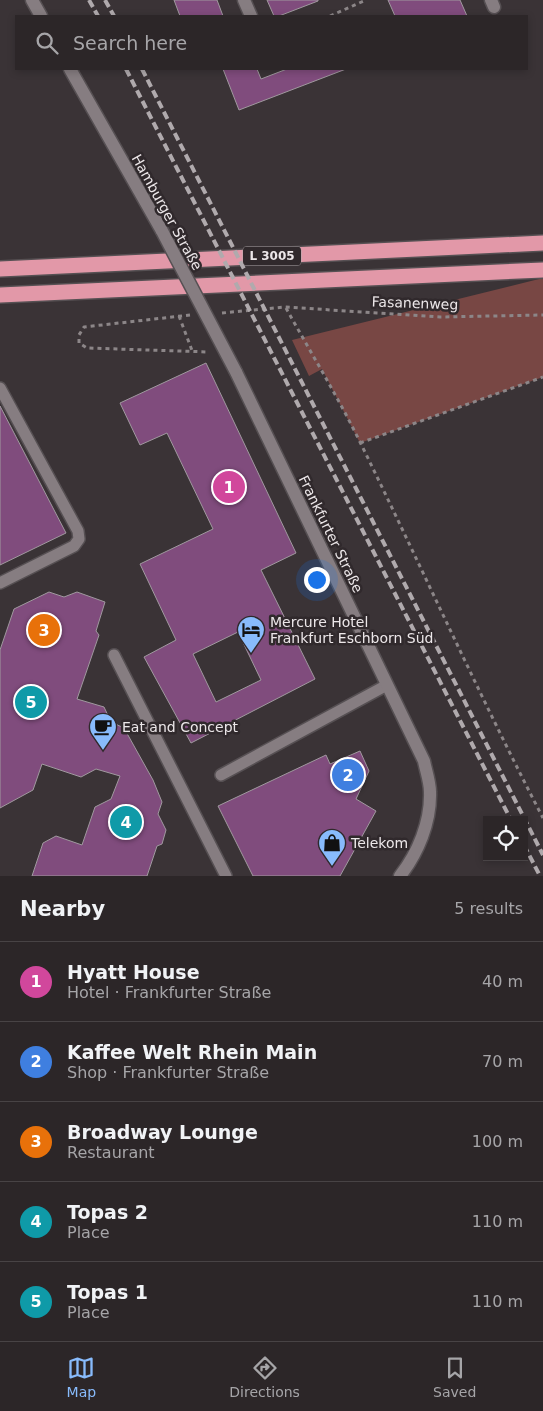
<!DOCTYPE html>
<html lang="en">
<head>
<meta charset="utf-8">
<style>
	body { margin:0; font-family:"DejaVu Sans",sans-serif; background:#383234; color:#f1f3f6 }
	.controls { position:absolute; right:15px; bottom:15px; display:grid; overflow:hidden; border-radius:0px; box-shadow:0 2px 8px #0003 }
	.controls button { width:45px; height:45px; display:grid; place-items:center; padding:0; border:0; border-bottom:1px solid #484345; background:#2c2628; color:#f1f3f6; font:25px sans-serif }
	.you { position:absolute; left:316px; top:579px; width:18px; height:18px; margin:-12px; border:4px solid #fff; border-radius:50%; background:#1a73e8; box-shadow:0 0 0 8px #1a73e833 }
	.badge { display:grid; place-items:center; width:32px; height:32px; border-radius:50%; background:#88bbfc; color:#fff; font-size:16px; font-weight:700 }
	.pin { position:absolute; translate:-50% -50%; border:2px solid #fff; box-shadow:0 1px 5px #0006 }
	.list { margin:0; padding:0; list-style:none }
	h2 { display:flex; justify-content:space-between; align-items:center; height:65px; margin:0; padding:0 20px; font-size:21px }
	h2 small { font-size:16px; font-weight:400; color:#a6a5a8 }
	.list li { display:grid; grid-template-columns:32px 1fr auto; gap:15px; align-items:center; box-sizing:border-box; height:80px; padding:0 20px; border-top:1px solid #484345 }
	.list b { display:block; font-size:19px; white-space:nowrap }
	.list p { margin:0; font-size:16px; white-space:nowrap; color:#a6a5a8 }
	.list em { font-size:16px; font-style:normal; color:#a6a5a8 }
	.icon { flex:none; width:28px; height:28px; fill:none; stroke:currentColor; stroke-width:2; stroke-linecap:round; stroke-linejoin:round }
	.map { position:relative; flex:none; width:543px; height:876px; overflow:hidden }
	.search { position:absolute; background:#2c2628; box-shadow:0 2px 8px #0003; left:15px; right:15px; top:15px; height:55px; display:flex; align-items:center; gap:12px; box-sizing:border-box; padding:0 18px; border-radius:0px; color:#a6a5a8; font-size:19px }
	.sheet { height:465px; background:#2c2628 }
	nav { display:flex; justify-content:space-around; align-items:center; box-sizing:border-box; height:70px; border-top:1px solid #484345; background:#2c2628; font-size:14px; color:#a6a5a8 }
	nav a { display:grid; justify-items:center; gap:2px }
	nav .on { color:#88bbfc }
	.map>svg:first-child { display:block }
</style>
</head>
<body>
<div class="map">
<svg width="543" height="876" viewBox="0 0 543 876">
	<rect width="100%" height="100%" fill="#3a3336"/>
	<path fill="#784744" d="M543,278V377L360,443L322,369L309,376L292,340Z"/>
	<g fill="#804c7d" stroke="#a0999f" fill-rule="evenodd">
		<path d="M174,0H217L223,16H180Z"/>
		<path d="M267,0H318V1L279,16H274Z"/>
		<path d="M388,0H460L467,16H395Z"/>
		<path d="M223,69H257L261,79L287,69H346L239,110Z"/>
		<path d="M206,363L296,553L261,570L315,679L191,743L144,657L176,640L140,564L213,529L167,433L140,445L120,403ZM238,632L261,680L216,702L193,654Z"/>
		<path d="M0,406L66,533L0,565Z"/>
		<path d="M49,592L64,597L77,592L105,602L96,631L99,635L77,699L104,707L111,722L124,728L153,780L162,802L158,814L166,830L162,844L157,846L147,876H32L43,843L56,836L82,845L95,807L111,799L120,776L96,769L81,777L42,764L33,790L0,808V650L14,609Z"/>
		<path d="M360,751L369,771L356,799L376,811L340,876H253L218,806L326,755L330,764Z"/>
	</g>
	<g fill="none" stroke-linecap="round" stroke-linejoin="round">
		<defs>
			<g id="lane">
				<path d="M0,388L78,531L79,539L74,546L0,583"/>
				<path d="M114,655L226,876"/>
				<path d="M221,775L387,685"/>
			</g>
			<g id="street">
				<path d="M244,0L251,16"/>
				<path d="M491,0L494,7"/>
			</g>
			<g id="secondary">
				<path d="M32,0L41,16"/>
				<path d="M70,69L162,231"/>
				<path d="M236,372L424,761C426,771 430,782 430,792C431,822 418,853 400,876"/>
			</g>
			<g id="highway">
				<path d="M0,269L543,243"/>
				<path d="M0,295L543,270"/>
			</g>
		</defs>
		<use href="#lane" stroke="#565053" stroke-width="14"/>
		<use href="#street" stroke="#565053" stroke-width="15"/>
		<use href="#secondary" stroke="#565053" stroke-width="15"/>
		<use href="#highway" stroke="#565053" stroke-width="18"/>
		<g stroke="#8c8688" stroke-width="3" stroke-dasharray="4 4" stroke-linecap="butt">
			<path d="M330,16L366,0"/>
			<path d="M286,308C311,353 338,397 361,444C422,568 479,695 543,818"/>
			<path d="M222,313L285,307L440,317L543,315"/>
			<path d="M190,315L84,327L79,335V343L87,348L209,352"/>
			<path d="M179,316L193,353"/>
			<path d="M360,443L543,377"/>
		</g>
		<use href="#lane" stroke="#867d81" stroke-width="11"/>
		<use href="#street" stroke="#867d81" stroke-width="12"/>
		<use href="#secondary" stroke="#867d81" stroke-width="12"/>
		<use href="#highway" stroke="#e298a8" stroke-width="15"/>
		<g stroke="#b0aaad" stroke-width="4" stroke-dasharray="8 4" stroke-linecap="butt">
			<path d="M89,0L98,16"/>
			<path d="M105,0L114,16"/>
			<path d="M126,69L511,820"/>
			<path d="M142,69L543,855"/>
			<path d="M524,845L540,876"/>
		</g>
		<defs>
			<path id="secondary-bridge" d="M162,231L236,372"/>
		</defs>
		<use href="#secondary-bridge" stroke="#565053" stroke-width="15" stroke-linecap="butt"/>
		<use href="#secondary-bridge" stroke="#867d81" stroke-width="12"/>
	</g>
	<defs>
		<symbol id="hotel-pin" viewBox="-11 -11 22 30"><path d="M0 17L-7.5 6A9.5 9.5 0 1 1 7.5 6Z" fill="#88bbfc" stroke="#30292c"/><path d="M-6-4.5h1.5V1H6V5H4.5V3h-9V5H-6ZM-4 0a1.8 1.8 0 1 1 3.6 0ZM.5 0V-2.5h3Q6-2.5 6 0Z" fill="#111"/></symbol>
		<symbol id="cafe-pin" viewBox="-11 -11 22 30"><path d="M0 17L-7.5 6A9.5 9.5 0 1 1 7.5 6Z" fill="#88bbfc" stroke="#30292c"/><path d="M-5.5-4.5H6V0H3Q3 3.5 0 3.5H-2.5Q-5.5 3.5-5.5 0ZM3-3.2v2h1.7v-2ZM-6 4.5H4V6H-6Z" fill="#111"/></symbol>
		<symbol id="shop-pin" viewBox="-11 -11 22 30"><path d="M0 17L-7.5 6A9.5 9.5 0 1 1 7.5 6Z" fill="#88bbfc" stroke="#30292c"/><path d="M-5-2.5h2.3a2.7 3.5 0 0 1 5.4 0H5L5.5 6h-11ZM-1.5-2.5h3a1.5 2.3 0 0 0-3 0Z" fill="#111"/></symbol>
	</defs>
	<g fill-rule="evenodd">
		<use href="#hotel-pin" x="235" y="614" width="32" height="43"/>
		<use href="#cafe-pin" x="87" y="711" width="32" height="43"/>
		<use href="#shop-pin" x="316" y="827" width="32" height="43"/>
	</g>
	<g text-anchor="middle" dominant-baseline="central" stroke-width="5" stroke-linejoin="round" paint-order="stroke">
		<rect fill="#30292c" stroke="#b4aeb0" stroke-width="1" x="243" y="246.5" width="58" height="19" rx="4"/>
		<g font-size="12" font-weight="bold" fill="#ece7e9">
			<text x="272" y="256">L 3005</text>
		</g>
		<g font-size="14" fill="#ece7e9" stroke="#30292c">
			<text transform="translate(167 212) rotate(61)">Hamburger Straße</text>
			<text transform="translate(415 303) rotate(2)">Fasanenweg</text>
			<text transform="translate(331 534) rotate(64)">Frankfurter Straße</text>
		</g>
		<g font-size="14" fill="#ece7e9" stroke="#30292c" text-anchor="start">
			<text x="270" y="622">Mercure Hotel<tspan x="270" dy="16">Frankfurt Eschborn Süd</tspan></text>
			<text x="122" y="727">Eat and Concept</text>
			<text x="351" y="843">Telekom</text>
		</g>
	</g>
</svg>
<div class="controls">
<button><svg class="icon" aria-label="locate" viewBox="0 0 24 24"><circle cx="12" cy="12" r="6"/><path d="M12 2v4M12 18v4M2 12h4M18 12h4"/></svg></button>
</div>
<div class="you"></div>
<div class="pin badge" style="left:229px;top:487px;background:#d1479c">1</div>
<div class="pin badge" style="left:348px;top:775px;background:#3f7fe0">2</div>
<div class="pin badge" style="left:44px;top:630px;background:#e8710a">3</div>
<div class="pin badge" style="left:126px;top:822px;background:#0f9aa8">4</div>
<div class="pin badge" style="left:31px;top:702px;background:#0f9aa8">5</div>
<div class="search"><svg class="icon" aria-label="search" viewBox="0 0 24 24"><circle cx="10" cy="10" r="6"/><path d="M15 15l6 6"/></svg>Search here</div>
</div>
<section class="sheet">
<h2>Nearby<small>5 results</small></h2>
<ul class="list">
<li><span class="badge" style="background:#d1479c">1</span><div><b>Hyatt House</b><p>Hotel · Frankfurter Straße</p></div><em>40 m</em></li>
<li><span class="badge" style="background:#3f7fe0">2</span><div><b>Kaffee Welt Rhein Main</b><p>Shop · Frankfurter Straße</p></div><em>70 m</em></li>
<li><span class="badge" style="background:#e8710a">3</span><div><b>Broadway Lounge</b><p>Restaurant</p></div><em>100 m</em></li>
<li><span class="badge" style="background:#0f9aa8">4</span><div><b>Topas 2</b><p>Place</p></div><em>110 m</em></li>
<li><span class="badge" style="background:#0f9aa8">5</span><div><b>Topas 1</b><p>Place</p></div><em>110 m</em></li>
</ul>
</section>
<nav>
<a class="on"><svg class="icon" aria-label="map" viewBox="0 0 24 24"><path d="M3 6l6-2 6 2 6-2v14l-6 2-6-2-6 2zM9 4v14M15 6v14"/></svg>Map</a>
<a><svg class="icon" aria-label="directions" viewBox="0 0 24 24"><path d="M12 3l9 9-9 9-9-9zM9 14v-3h6M13 9l2 2-2 2"/></svg>Directions</a>
<a><svg class="icon" aria-label="saved" viewBox="0 0 24 24"><path d="M7 4h10v16l-5-4-5 4z"/></svg>Saved</a>
</nav>
</body>
</html>
